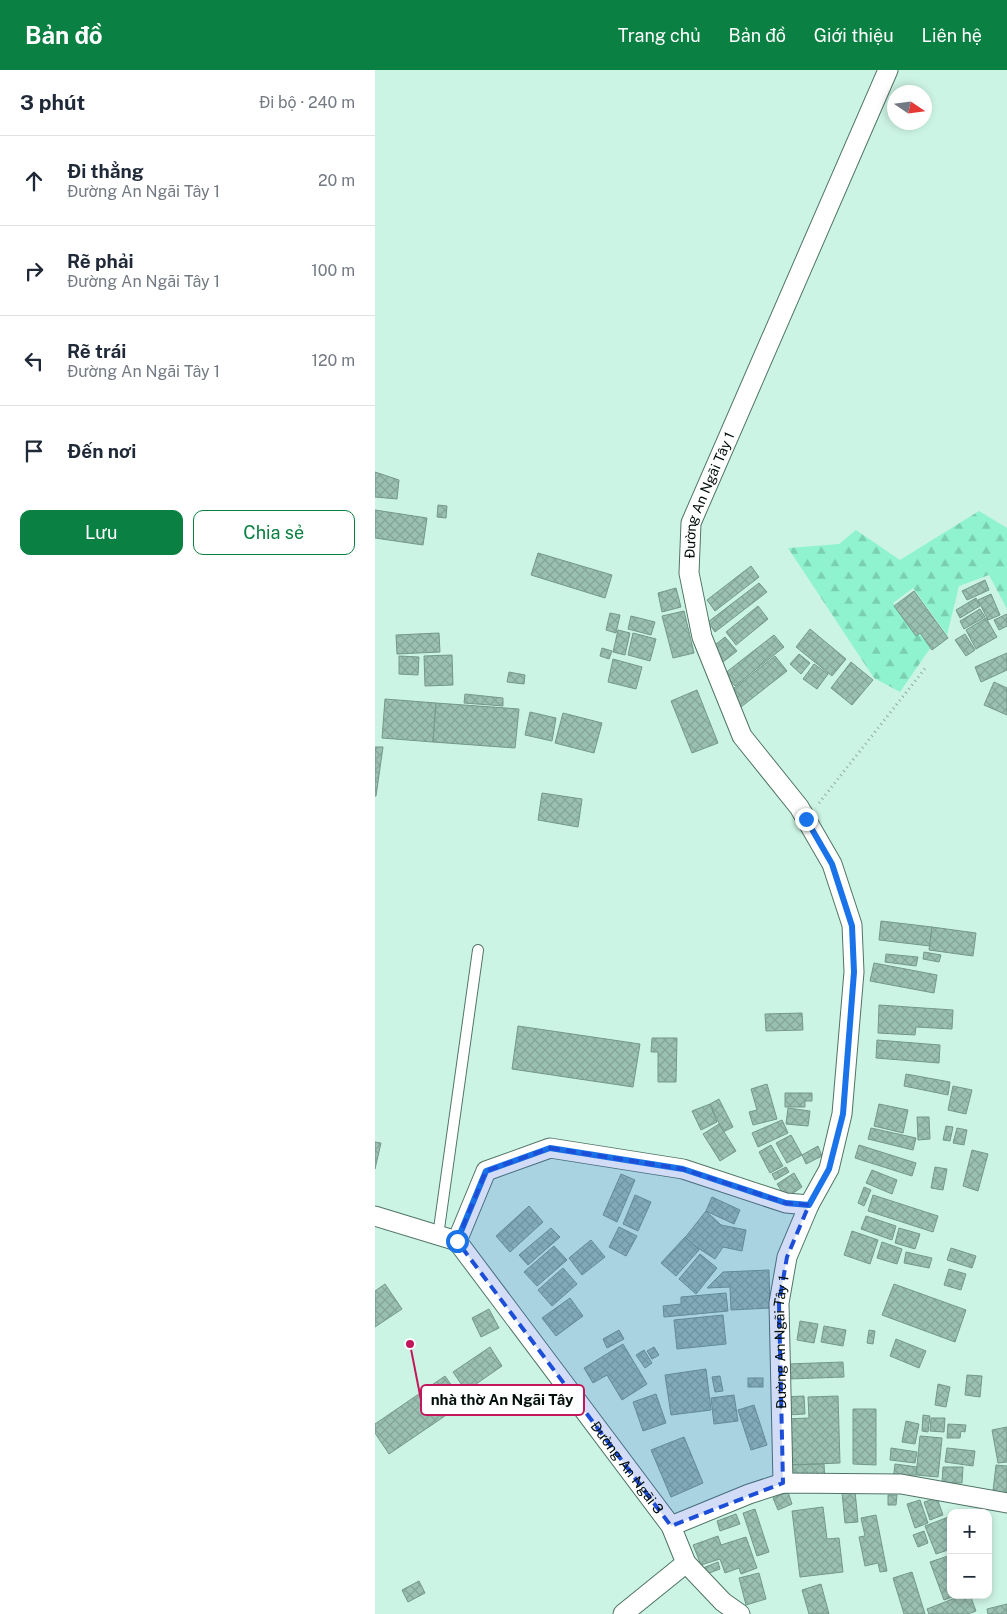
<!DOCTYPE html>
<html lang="vi">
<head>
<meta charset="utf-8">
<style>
	body { margin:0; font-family:"Public Sans",sans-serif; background:#f2f2f3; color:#1f2937 }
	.controls { position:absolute; right:15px; bottom:15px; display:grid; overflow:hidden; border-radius:10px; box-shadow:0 2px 8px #0003 }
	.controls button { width:45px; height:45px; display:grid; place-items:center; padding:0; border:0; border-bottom:1px solid #e0e1e3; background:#fff; color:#1f2937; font:25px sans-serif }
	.compass { position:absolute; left:512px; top:15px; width:45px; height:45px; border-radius:50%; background:#fff; box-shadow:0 2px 8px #0003; rotate:103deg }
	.stop { position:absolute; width:15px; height:15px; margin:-11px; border:4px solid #1a73e8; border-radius:50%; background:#fff }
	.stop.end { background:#1a73e8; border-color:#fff; box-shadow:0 1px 5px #0008 }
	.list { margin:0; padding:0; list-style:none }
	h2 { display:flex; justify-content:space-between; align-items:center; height:65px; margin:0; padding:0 20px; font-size:21px }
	h2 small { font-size:16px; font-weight:400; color:#747a83 }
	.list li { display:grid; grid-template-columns:32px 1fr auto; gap:15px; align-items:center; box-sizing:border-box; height:90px; padding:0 20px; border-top:1px solid #e0e1e3 }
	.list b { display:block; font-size:19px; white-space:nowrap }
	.list p { margin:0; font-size:16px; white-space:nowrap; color:#747a83 }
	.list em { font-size:16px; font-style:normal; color:#747a83 }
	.actions { display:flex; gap:10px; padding:15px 20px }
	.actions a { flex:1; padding:11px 0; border:1px solid #0b8043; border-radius:10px; text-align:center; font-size:18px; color:#0b8043 }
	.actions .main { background:#0b8043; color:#fff }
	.icon { flex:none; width:28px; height:28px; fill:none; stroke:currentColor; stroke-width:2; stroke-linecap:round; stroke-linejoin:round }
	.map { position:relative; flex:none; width:632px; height:1544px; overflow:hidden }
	header { display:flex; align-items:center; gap:30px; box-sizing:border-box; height:70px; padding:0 25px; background:#0b8043; color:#fff }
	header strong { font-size:24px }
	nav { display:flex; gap:28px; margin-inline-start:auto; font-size:18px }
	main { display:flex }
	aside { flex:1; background:#fff }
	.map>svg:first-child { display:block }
</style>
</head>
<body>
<header>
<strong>Bản đồ</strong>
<nav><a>Trang chủ</a><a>Bản đồ</a><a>Giới thiệu</a><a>Liên hệ</a></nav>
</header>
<main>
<aside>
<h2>3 phút<small>Đi bộ · 240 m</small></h2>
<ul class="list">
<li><svg class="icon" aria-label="ahead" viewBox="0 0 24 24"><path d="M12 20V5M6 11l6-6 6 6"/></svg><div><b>Đi thẳng</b><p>Đường An Ngãi Tây 1</p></div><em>20 m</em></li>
<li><svg class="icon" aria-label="right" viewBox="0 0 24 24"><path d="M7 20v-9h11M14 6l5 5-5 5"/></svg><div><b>Rẽ phải</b><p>Đường An Ngãi Tây 1</p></div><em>100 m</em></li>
<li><svg class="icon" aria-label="left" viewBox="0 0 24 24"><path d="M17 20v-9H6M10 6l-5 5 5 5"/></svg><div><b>Rẽ trái</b><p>Đường An Ngãi Tây 1</p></div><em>120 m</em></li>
<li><svg class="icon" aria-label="arrive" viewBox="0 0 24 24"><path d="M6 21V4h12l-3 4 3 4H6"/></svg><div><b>Đến nơi</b></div></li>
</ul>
<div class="actions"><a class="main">Lưu</a><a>Chia sẻ</a></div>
</aside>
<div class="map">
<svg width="632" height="1544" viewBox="0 0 632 1544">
	<defs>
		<pattern id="forest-firs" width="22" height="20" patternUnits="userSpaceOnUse" patternTransform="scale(1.25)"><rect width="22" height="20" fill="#8ff3cf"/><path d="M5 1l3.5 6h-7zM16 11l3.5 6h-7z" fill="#7acfb0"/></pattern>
		<pattern id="building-cross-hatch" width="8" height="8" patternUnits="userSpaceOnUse" patternTransform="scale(1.25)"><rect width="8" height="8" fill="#9ac0b1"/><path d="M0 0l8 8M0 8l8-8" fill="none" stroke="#83a497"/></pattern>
	</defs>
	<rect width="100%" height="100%" fill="#ccf4e4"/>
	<path fill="url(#forest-firs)" d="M604,441L632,458V539L614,505L584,516L572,565L538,518L518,533L556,577L525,622L499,608L413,478L464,474L481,460L525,490Z"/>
	<g fill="url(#building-cross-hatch)" stroke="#74998a">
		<path d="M0,402L24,410L22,429L0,427Z"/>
		<path d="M63,435L72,436L71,448L62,447Z"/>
		<path d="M0,440L52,448L48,475L0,468Z"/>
		<path d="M163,483L237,505L230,528L156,505Z"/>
		<path d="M376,496L384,507L340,541L332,530Z"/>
		<path d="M610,510L614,520L592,530L587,521Z"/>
		<path d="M384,513L392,522L340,562L333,552Z"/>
		<path d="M301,518L306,537L287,542L283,523Z"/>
		<path d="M539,521L573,568L557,580L545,563L541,566L519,536Z"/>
		<path d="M616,524L625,545L613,550L603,530Z"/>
		<path d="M601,528L605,536L585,548L581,540Z"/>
		<path d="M383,536L393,549L361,575L351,562Z"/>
		<path d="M605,539L610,547L589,559L585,551Z"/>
		<path d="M309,541L319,583L298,588L287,546Z"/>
		<path d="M235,543L245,545L241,563L231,560Z"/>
		<path d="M632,544V556L624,560L619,550Z"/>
		<path d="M256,546L280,552L276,565L253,559Z"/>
		<path d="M611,548L622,567L601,579L591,560Z"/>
		<path d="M435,559L471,589L457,606L421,577Z"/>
		<path d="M243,560L255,563L250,585L238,582Z"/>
		<path d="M64,563L65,582L22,584L21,565Z"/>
		<path d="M258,563L281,569L275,591L253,585Z"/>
		<path d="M590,564L600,580L591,586L580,570Z"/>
		<path d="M399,565L409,577L360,616L349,604Z"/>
		<path d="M350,567L362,581L348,592L336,578Z"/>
		<path d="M227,578L237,581L234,589L225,586Z"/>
		<path d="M632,583V600L606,612L600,597Z"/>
		<path d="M424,584L435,593L426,604L415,594Z"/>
		<path d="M77,585L78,615L50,616L49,586Z"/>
		<path d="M24,586L44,587L43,605L24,604Z"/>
		<path d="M400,586L412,601L366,637L354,622Z"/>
		<path d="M238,589L267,597L261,619L233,612Z"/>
		<path d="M476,592L498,610L477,635L456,618Z"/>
		<path d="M439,594L453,604L442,619L428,609Z"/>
		<path d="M134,602L150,605L149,614L132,612Z"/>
		<path d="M619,612L632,618V645L609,635Z"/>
		<path d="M322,620L343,673L317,683L296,631Z"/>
		<path d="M90,624L128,628V636L89,633Z"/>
		<path d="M10,629L61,633L58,672L7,668Z"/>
		<path d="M61,633L144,639L140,678L58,672Z"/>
		<path d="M155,642L181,648L177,671L150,665Z"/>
		<path d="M188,643L227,653L219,683L180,673Z"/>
		<path d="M0,677H8L1,726H0Z"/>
		<path d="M167,723L207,729L203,757L163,750Z"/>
		<path d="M506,851L557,857L555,876L504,870Z"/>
		<path d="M557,857L601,863L598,886L554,880Z"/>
		<path d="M549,882L566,885L564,892L548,889Z"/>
		<path d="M511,884L543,887L541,896L510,892Z"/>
		<path d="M499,893L562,905L559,923L495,911Z"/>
		<path d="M504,935L578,940L577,959L541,957L540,965L503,963Z"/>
		<path d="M427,943L428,960L391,961L390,944Z"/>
		<path d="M143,956L265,974L258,1017L137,999Z"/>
		<path d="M277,968H302L301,1012H283V982H276Z"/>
		<path d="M502,970L565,975L564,993L501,988Z"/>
		<path d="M531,1004L575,1012L573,1025L529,1016Z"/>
		<path d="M392,1014L402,1049L378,1055L374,1042L382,1040L376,1019Z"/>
		<path d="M578,1016L597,1020L591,1044L573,1040Z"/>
		<path d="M410,1023H437V1031H430V1037H410Z"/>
		<path d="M344,1029L358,1057L348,1062L335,1034Z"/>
		<path d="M335,1034L342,1052L326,1060L317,1041Z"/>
		<path d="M504,1034L533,1040L528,1063L499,1056Z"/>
		<path d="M413,1038L435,1041L433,1056L411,1054Z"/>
		<path d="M542,1047H554L555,1069L543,1070Z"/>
		<path d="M407,1050L413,1063L383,1077L377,1063Z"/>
		<path d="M344,1054L361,1081L345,1091L328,1064Z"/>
		<path d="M571,1056L578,1057L575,1071L568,1070Z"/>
		<path d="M496,1058L541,1068L538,1080L493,1069Z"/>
		<path d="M582,1058L592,1060L589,1075L578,1073Z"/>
		<path d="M416,1065L427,1085L412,1093L401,1073Z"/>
		<path d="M0,1072L6,1073L0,1099Z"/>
		<path d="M396,1075L408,1096L395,1103L384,1082Z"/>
		<path d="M484,1075L541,1093L537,1106L480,1088Z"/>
		<path d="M443,1076L447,1086L431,1094L427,1085Z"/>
		<path d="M597,1080L613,1084L603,1121L588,1116Z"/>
		<path d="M411,1097L414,1102L400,1110L397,1104Z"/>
		<path d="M560,1097L572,1099L568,1120L556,1118Z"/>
		<path d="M497,1100L522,1110L517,1124L491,1113Z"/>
		<path d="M419,1103L427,1117L411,1128L402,1114Z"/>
		<path d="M246,1104L260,1110L242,1152L228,1145Z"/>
		<path d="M489,1117L496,1120L489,1136L483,1133Z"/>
		<path d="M260,1125L276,1132L263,1161L248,1154Z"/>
		<path d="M498,1125L563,1146L558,1162L493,1141Z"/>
		<path d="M337,1127L365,1140L359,1154L331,1141Z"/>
		<path d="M154,1136L168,1152L135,1182L121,1166Z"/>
		<path d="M331,1141L346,1155L371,1160L367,1181L348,1177L340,1189L309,1169Z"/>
		<path d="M491,1146L521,1156L517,1170L486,1159Z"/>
		<path d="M244,1157L262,1166L251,1186L234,1177Z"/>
		<path d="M176,1158L185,1167L153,1195L144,1185Z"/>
		<path d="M524,1158L545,1164L540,1179L520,1173Z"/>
		<path d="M477,1161L503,1170L495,1194L469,1185Z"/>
		<path d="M310,1167L324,1180L301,1206L286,1193Z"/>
		<path d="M216,1170L230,1187L207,1205L194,1188Z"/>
		<path d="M507,1172L527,1179L522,1194L502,1188Z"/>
		<path d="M179,1176L192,1190L162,1216L149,1202Z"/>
		<path d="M576,1178L601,1186L597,1198L572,1190Z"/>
		<path d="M531,1182L557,1188L554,1198L529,1193Z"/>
		<path d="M325,1184L342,1198L321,1224L304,1209Z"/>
		<path d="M188,1198L202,1214L177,1236L163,1220Z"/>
		<path d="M574,1199L591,1204L586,1220L569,1215Z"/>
		<path d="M394,1200L395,1238L356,1240L355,1217L332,1218L348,1202Z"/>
		<path d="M10,1214L27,1239L0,1257V1221Z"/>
		<path d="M519,1214L591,1240L580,1272L507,1245Z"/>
		<path d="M351,1223L353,1241L289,1247L288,1236L306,1234V1227Z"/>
		<path d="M195,1228L208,1246L181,1266L167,1248Z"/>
		<path d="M114,1239L124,1258L106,1267L97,1248Z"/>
		<path d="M348,1245L351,1274L302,1279L299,1250Z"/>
		<path d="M425,1251L443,1254L439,1273L422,1270Z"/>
		<path d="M449,1256L471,1260L468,1276L446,1272Z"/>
		<path d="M244,1260L249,1269L232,1278L228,1269Z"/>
		<path d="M494,1260L500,1261L498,1274L492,1273Z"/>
		<path d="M521,1269L551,1281L544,1298L515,1286Z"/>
		<path d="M248,1274L272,1314L247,1330L232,1305L218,1313L209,1298Z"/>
		<path d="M115,1277L127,1296L91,1321L78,1302Z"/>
		<path d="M279,1277L284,1285L277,1289L272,1281Z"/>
		<path d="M269,1280L277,1293L270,1298L261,1285Z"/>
		<path d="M468,1292L469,1307L413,1309L412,1294Z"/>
		<path d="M331,1299L336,1340L296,1345L290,1305Z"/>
		<path d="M592,1305L607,1306L605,1327L590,1325Z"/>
		<path d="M70,1306L89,1333L14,1384L0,1363V1354Z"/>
		<path d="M345,1306L348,1321L340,1322L337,1307Z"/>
		<rect x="373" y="1308" width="15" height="9"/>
		<path d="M563,1314L575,1317L571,1337L560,1335Z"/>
		<path d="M281,1324L291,1353L268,1361L258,1332Z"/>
		<path d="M359,1325L363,1351L339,1354L336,1328Z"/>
		<path d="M429,1326L430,1344L410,1345L409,1327Z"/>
		<path d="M463,1326L465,1393L412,1395L410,1349L434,1348L433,1327Z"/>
		<path d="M379,1335L392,1375L376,1380L363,1340Z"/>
		<path d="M478,1339H501V1395L478,1394Z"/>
		<path d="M548,1345L555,1346L553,1362L547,1361Z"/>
		<path d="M556,1348H570L569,1362L555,1361Z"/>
		<path d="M531,1351L544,1354L540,1374L527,1372Z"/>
		<path d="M573,1354L591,1355L590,1362L586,1361L585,1368H572Z"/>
		<path d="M632,1357V1392L623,1393L617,1360Z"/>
		<path d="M545,1366L567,1368L563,1407L541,1405Z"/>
		<path d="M309,1367L328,1413L296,1427L276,1380Z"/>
		<path d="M516,1378L542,1382L540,1393L515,1390Z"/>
		<path d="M572,1378L600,1381L598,1396L570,1392Z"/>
		<path d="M449,1394L450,1410L413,1411L412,1395Z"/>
		<path d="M520,1394L542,1397L541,1405H537L536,1412L518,1410Z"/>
		<path d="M621,1395L632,1396V1431L617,1429Z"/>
		<path d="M568,1397H588L587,1413H567Z"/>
		<path d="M480,1421L483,1452L470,1453L467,1423Z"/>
		<path d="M413,1422L417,1434L403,1440L398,1428Z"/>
		<path d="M513,1425H522L521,1435H513Z"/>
		<path d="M562,1428L568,1445L555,1450L549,1432Z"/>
		<path d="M545,1430L553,1453L540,1458L532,1434Z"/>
		<path d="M448,1437L452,1469L464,1468L468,1502L425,1507L417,1441Z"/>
		<path d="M380,1439L394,1482L382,1486L368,1443Z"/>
		<path d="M361,1444L365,1454L345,1461L342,1451Z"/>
		<path d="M501,1445L512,1501L505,1502L503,1493L490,1496L484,1467L490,1466L486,1448Z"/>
		<path d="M576,1446V1479L561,1484L550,1456Z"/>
		<path d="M549,1461L553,1473L543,1477L538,1465Z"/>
		<path d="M343,1466L346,1475L371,1467L382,1498L366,1504L364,1498L350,1503L345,1489L326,1495L318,1475Z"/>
		<path d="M576,1485V1525H583L569,1530L555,1492Z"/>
		<path d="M343,1492L345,1499L326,1506L323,1500Z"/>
		<path d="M537,1502L550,1544H529L518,1508Z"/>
		<path d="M384,1503L391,1529L371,1535L364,1508Z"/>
		<path d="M44,1511L50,1523L33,1532L27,1520Z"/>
		<path d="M446,1514L454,1544H434L427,1520Z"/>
		<path d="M588,1525H595L601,1541L593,1544H554L552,1539Z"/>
		<path d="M632,1534V1544H613L612,1539Z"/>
	</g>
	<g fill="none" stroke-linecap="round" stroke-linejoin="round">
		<defs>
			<path id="lane" d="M63,1166L103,880"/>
			<g id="street">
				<path id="s1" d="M0,1146L82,1171L296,1456L311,1493L348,1532L365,1544"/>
				<path d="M82,1171L111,1101L175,1078L308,1099L411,1133L434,1135"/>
				<path id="s2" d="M408,1413L404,1233L412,1187L434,1135L454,1099L467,1044L479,902L477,855L457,794L424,737L367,666L327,567L314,503L316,453L513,0"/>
				<path d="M296,1456L374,1424L408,1413L526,1414L632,1433"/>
				<path d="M248,1544L311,1493"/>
			</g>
		</defs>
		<use href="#lane" stroke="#507466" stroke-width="12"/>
		<use href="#street" stroke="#507466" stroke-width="21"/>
		<path stroke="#8daca0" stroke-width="3" stroke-dasharray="1 4" stroke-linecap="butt" d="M444,733L552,596"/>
		<use href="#lane" stroke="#fff" stroke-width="10"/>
		<use href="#street" stroke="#fff" stroke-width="19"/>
	</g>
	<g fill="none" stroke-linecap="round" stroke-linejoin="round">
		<path stroke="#1a73e8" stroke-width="6" d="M82,1171L111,1101L175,1078L308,1099L411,1133L434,1135L454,1099L468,1044L479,902L477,856L457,794L431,749"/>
	</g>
	<path fill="#1d4ed8" fill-opacity="0.2" stroke="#1d4ed8" stroke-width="4" stroke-dasharray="10 6" stroke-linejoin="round" d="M175,1078L308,1099L411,1133L434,1135L412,1187L404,1233L408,1413L296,1456L82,1171L111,1101Z"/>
	<g text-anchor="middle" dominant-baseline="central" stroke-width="4.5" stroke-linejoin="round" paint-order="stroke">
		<g font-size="14" fill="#030f0b" stroke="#fff">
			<text stroke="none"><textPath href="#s2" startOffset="1045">Đường An Ngãi Tây 1</textPath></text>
			<text stroke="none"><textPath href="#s2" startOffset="141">Đường An Ngãi Tây 1</textPath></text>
			<text stroke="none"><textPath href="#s1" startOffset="369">Đường An Ngãi 3</textPath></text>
		</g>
	</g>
	<path fill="none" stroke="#c2185b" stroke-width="2" d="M35 1274L46 1330"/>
	<circle fill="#c2185b" stroke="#fff" stroke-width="2" cx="35" cy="1274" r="5"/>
	<rect fill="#fff" stroke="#c2185b" stroke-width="2" x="46" y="1315" width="163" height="30" rx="5"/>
	<g font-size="15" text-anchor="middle" font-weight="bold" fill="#030f0b">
		<text x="127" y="1335">nhà thờ An Ngãi Tây</text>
	</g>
</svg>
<div class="controls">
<button>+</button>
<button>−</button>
</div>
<svg class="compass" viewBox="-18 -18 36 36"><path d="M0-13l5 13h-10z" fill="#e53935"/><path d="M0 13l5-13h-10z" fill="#747a83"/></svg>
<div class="stop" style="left:82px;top:1171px"></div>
<div class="stop end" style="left:431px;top:749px"></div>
</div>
</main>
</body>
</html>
